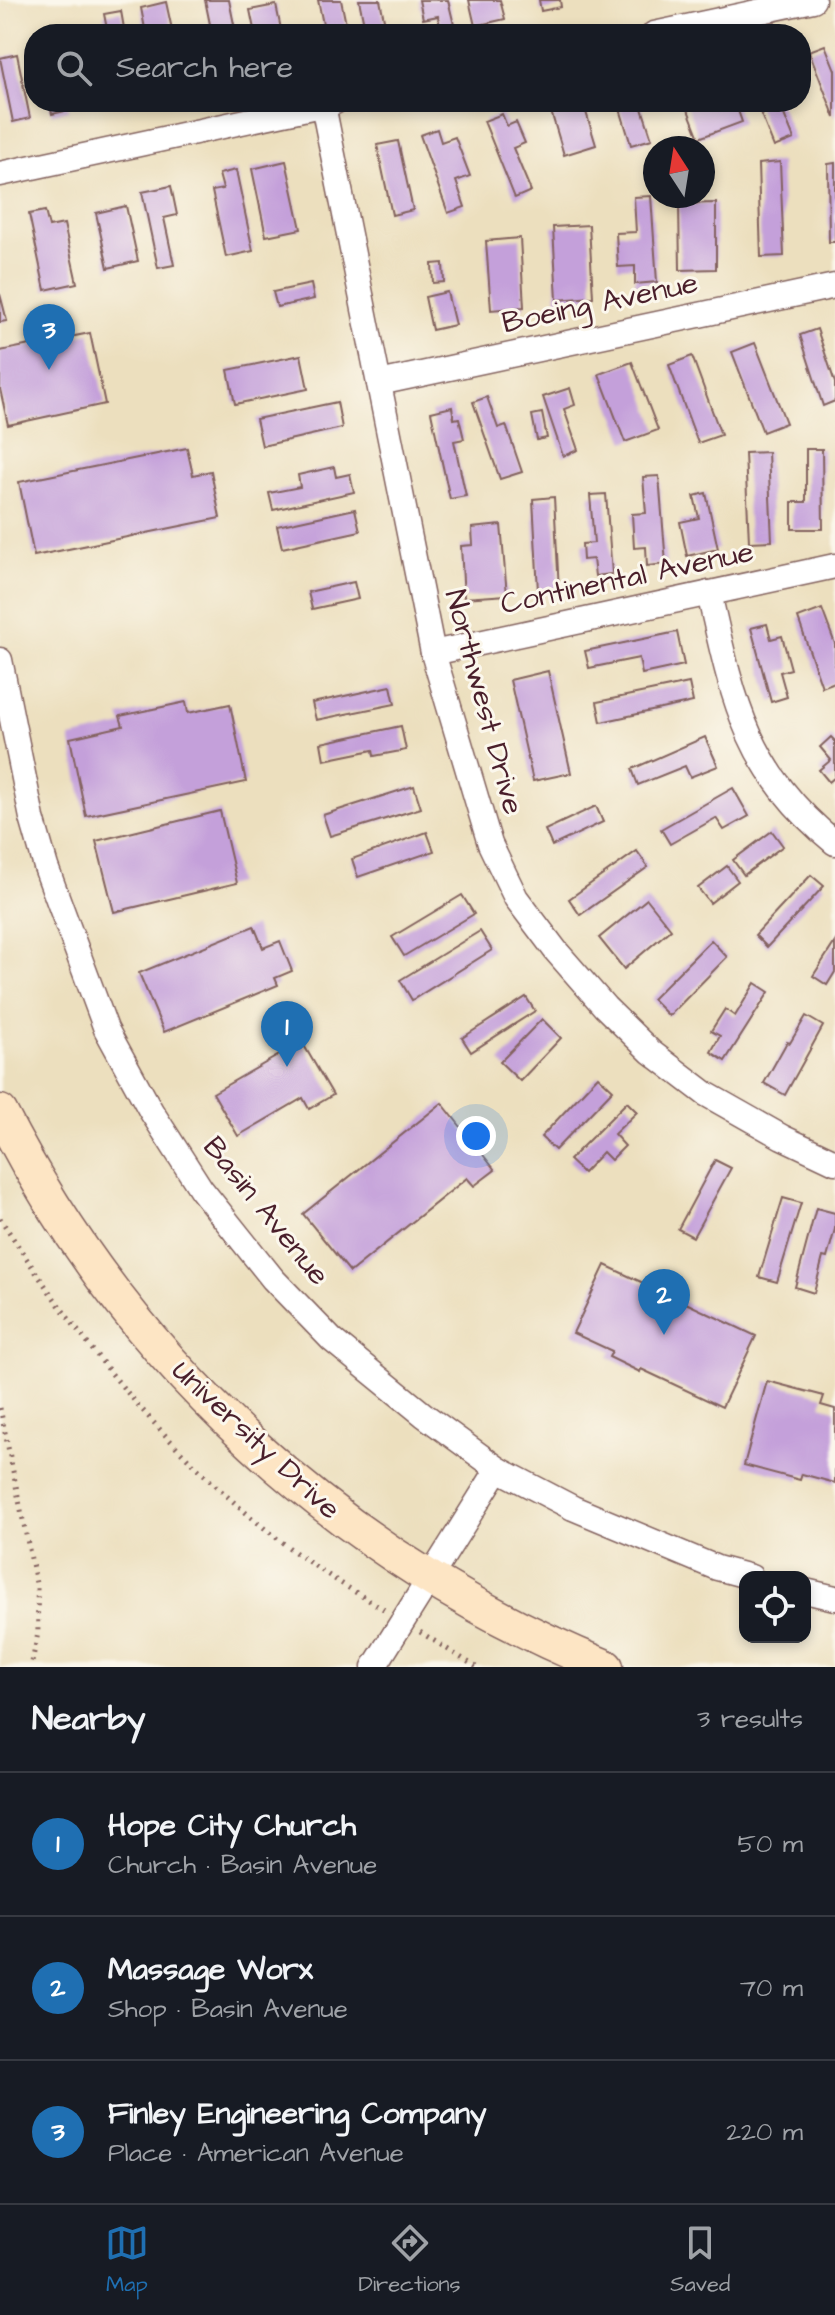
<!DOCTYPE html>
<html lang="en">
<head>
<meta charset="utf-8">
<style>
	body { margin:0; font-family:"Architects Daughter",sans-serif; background:#242831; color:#f1f3f6 }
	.controls { position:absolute; right:24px; bottom:24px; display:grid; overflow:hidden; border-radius:16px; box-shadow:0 4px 12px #0003 }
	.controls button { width:72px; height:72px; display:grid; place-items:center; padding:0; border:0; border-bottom:2px solid #363941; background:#171b24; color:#f1f3f6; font:40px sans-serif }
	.compass { position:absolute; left:643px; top:136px; width:72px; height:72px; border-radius:50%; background:#171b24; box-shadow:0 4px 12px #0003; rotate:348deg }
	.you { position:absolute; left:476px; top:1136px; width:28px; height:28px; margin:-20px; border:6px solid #fff; border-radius:50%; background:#1a73e8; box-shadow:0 0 0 12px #1a73e833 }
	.badge { display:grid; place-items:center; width:52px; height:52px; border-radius:50%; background:#1f6fb2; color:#fff; font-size:26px; font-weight:700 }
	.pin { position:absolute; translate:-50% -66px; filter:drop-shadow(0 2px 4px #0008) }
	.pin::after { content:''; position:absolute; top:42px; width:28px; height:24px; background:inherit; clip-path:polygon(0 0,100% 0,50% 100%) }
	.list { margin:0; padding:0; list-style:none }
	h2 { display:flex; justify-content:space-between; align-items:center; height:104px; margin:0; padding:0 32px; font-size:34px }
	h2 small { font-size:26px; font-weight:400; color:#9ea1a6 }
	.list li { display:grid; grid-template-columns:52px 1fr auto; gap:24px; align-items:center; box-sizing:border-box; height:144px; padding:0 32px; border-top:2px solid #363941 }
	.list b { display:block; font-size:30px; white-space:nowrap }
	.list p { margin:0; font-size:26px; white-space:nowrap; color:#9ea1a6 }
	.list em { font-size:26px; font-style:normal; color:#9ea1a6 }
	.icon { flex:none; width:44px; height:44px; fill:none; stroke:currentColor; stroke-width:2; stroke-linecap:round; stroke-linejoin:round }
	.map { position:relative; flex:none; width:835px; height:1667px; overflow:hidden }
	.search { position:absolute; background:#171b24; box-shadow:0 4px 12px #0003; left:24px; right:24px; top:24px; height:88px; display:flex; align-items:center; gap:20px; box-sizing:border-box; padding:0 28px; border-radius:32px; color:#9ea1a6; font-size:30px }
	.sheet { height:536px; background:#171b24 }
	nav { display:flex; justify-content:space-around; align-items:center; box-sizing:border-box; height:112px; border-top:2px solid #363941; background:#171b24; font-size:22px; color:#9ea1a6 }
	nav a { display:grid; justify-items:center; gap:4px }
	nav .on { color:#1f6fb2 }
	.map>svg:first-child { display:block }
</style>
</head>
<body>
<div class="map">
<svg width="835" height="1667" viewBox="0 0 835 1667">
	<rect width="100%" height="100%" fill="#fbf7ec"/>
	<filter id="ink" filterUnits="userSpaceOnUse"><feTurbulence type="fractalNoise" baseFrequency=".0125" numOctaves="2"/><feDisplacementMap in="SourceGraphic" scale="16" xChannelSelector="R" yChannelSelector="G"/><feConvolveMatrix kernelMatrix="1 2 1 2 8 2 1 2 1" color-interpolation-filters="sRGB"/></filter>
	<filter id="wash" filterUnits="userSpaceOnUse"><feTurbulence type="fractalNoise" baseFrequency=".006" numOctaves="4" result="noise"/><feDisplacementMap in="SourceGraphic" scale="32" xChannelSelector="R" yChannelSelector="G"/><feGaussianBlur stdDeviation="1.8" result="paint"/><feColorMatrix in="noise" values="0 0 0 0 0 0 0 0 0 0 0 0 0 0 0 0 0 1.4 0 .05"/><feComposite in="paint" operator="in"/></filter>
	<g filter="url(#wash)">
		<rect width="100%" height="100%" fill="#ecdfbe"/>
		<g id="blocks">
			<g fill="#c4a0da">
				<path d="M205,0H229L236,34H212Z"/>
				<path d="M318,0H341L348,34H325Z"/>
				<path d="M359,0H380L387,34H366Z"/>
				<path d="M419,0H448L455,29L441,32L438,16L423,19Z"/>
				<path d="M469,0H500L505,19L475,26Z"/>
				<path d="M539,0H560L561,7L541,11Z"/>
				<path d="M166,2L173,34H146L141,8Z"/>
				<path d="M276,5L282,34H255L250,10Z"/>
				<path d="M121,11L125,34H108L104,14Z"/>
				<path d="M825,45L835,70V118L809,51Z"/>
				<path d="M17,54L30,118L13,122L0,58Z"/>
				<path d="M49,102H67L69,110L52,114Z"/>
				<path d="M568,102H583L596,145L564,155L550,108Z"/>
				<path d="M618,102H640L652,139L631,145Z"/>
				<path d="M685,102H735L742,122L699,138Z"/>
				<path d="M756,102H779L794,139L774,147Z"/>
				<path d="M502,114L507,126L516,122L525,143L513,148L531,191L515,198L484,121Z"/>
				<path d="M437,129L441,142L455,137L470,176L456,181L465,207L448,213L420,135Z"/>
				<path d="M398,141L413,210L392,215L377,145Z"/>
				<path d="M286,161L301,229L266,236L252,169Z"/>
				<path d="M780,162L784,256L761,257L758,164Z"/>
				<path d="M835,163V242H829L828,164Z"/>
				<path d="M236,170L253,251L226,257L212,191L223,189L219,174Z"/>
				<path d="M171,186L177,215L164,218L174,265L158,268L142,192Z"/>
				<path d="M651,196L657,282L635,284V266L618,267L616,233L636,232L634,197Z"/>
				<path d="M716,203V269L680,270L679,204Z"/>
				<path d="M126,206L138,261L108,268L96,213Z"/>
				<path d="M45,211L49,227L64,224L77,283L45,290L29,214Z"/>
				<path d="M589,225L593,297L557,300L553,227Z"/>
				<path d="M520,238L524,307L491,310L486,241Z"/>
				<path d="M443,263L444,282L433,283L432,264Z"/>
				<path d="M311,284L314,299L277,307L273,292Z"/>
				<path d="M447,292L455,325L432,330L425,297Z"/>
				<path d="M0,294L7,321L0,322Z"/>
				<path d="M817,329L835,383V401L823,406L800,335Z"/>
				<path d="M90,333L105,404L8,425L0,389V351Z"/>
				<path d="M755,343L786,423L763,432L732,352Z"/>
				<path d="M301,355L308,389L235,404L228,370Z"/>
				<path d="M692,356L721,435L698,443L669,365Z"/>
				<path d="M632,362L658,430L625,442L599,374Z"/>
				<path d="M570,388L575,405L564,409L578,450L563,456L543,397Z"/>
				<path d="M487,397L498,428L506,425L522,472L500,479L473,402Z"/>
				<path d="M337,402L342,428L262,446L256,419Z"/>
				<path d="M452,407L454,419L459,418L464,439L454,441L466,496L450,499L431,412Z"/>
				<path d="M542,413L547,438L537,440L532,415Z"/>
				<path d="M187,448L193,475L211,471L220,518L34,556L19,482Z"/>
				<path d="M806,449H822L823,529H792V502H806Z"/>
				<path d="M768,452L772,541L749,542L745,453Z"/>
				<path d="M334,467L336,477L350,474L354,492L273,510L269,493L300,487L298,475Z"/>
				<path d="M659,476L666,564L647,566L646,547L634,548L632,514L646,513L643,477Z"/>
				<path d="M706,493L718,549L687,556L680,522L699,518L694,496Z"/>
				<path d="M606,494L612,574L595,576L593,559L583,560L582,544L594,543L590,495Z"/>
				<path d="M554,497L559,590L538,591L533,499Z"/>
				<path d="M355,509L360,531L282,548L277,526Z"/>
				<path d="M501,525L507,595L464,598L461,546L473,545L472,528Z"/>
				<path d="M354,582L358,599L312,609L308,592Z"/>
				<path d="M822,609L835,644V682L822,687L798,618Z"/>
				<path d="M767,624L771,639L782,636L791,669L780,672L787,697L771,702L751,628Z"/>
				<path d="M677,632L684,665L642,674L639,658L589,668L585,651Z"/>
				<path d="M548,671L571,773L533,781L510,680Z"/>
				<path d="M689,683L693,702L601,722L597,702Z"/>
				<path d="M391,686L395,704L316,720L312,703Z"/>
				<path d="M186,702L188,713L230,704L246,782L86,816L70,738L123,726L120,716Z"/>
				<path d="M401,726L406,750L374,756L373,750L324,760L321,743Z"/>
				<path d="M705,737L718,766L690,777L685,766L638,785L632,769Z"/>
				<path d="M831,737L835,741V777L829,782L819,770L831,760L820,747Z"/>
				<path d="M414,786L421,808L330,836L323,815Z"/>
				<path d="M733,788L749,816L724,830L716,818L670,844L661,829Z"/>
				<path d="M596,806L603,822L552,846L545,830Z"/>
				<path d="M220,811L237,883L114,912L96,841Z"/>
				<path d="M772,831L783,846L744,875L733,860Z"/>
				<path d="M427,832L434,851L358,877L352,859Z"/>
				<path d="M637,851L648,867L580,915L569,899Z"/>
				<path d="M727,866L738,881L710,903L698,888Z"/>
				<path d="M811,875L824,886L767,947L755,935Z"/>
				<path d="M462,895L474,914L404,956L392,937Z"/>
				<path d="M647,899L671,929L624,969L599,938Z"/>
				<path d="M254,926L263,948L280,941L292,971L275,978L278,985L164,1032L139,973Z"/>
				<path d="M480,931L492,950L412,1000L400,980Z"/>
				<path d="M711,940L727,957L669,1016L652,999Z"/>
				<path d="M835,942V972L827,985L813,976Z"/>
				<path d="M755,983L769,992L725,1061L711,1052L720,1036L711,1031L725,1009L735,1016Z"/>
				<path d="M526,997L535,1011L471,1052L462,1038Z"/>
				<path d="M806,1016L823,1026L785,1095L764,1083L787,1042L790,1043Z"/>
				<path d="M542,1019L561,1038L520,1081L500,1062Z"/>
				<path d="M302,1042L333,1095L309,1109L303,1098L238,1136L213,1093Z"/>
				<path d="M598,1076L613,1090L555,1150L541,1137Z"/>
				<path d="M627,1102L637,1112L614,1134L625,1146L611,1160L603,1152L583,1173L569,1160Z"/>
				<path d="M442,1103L495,1170L474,1186L467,1178L350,1272L303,1214Z"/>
				<path d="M715,1160L731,1168L693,1237L678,1229Z"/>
				<path d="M783,1198L801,1203L777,1282L759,1277Z"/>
				<path d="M816,1208L835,1213V1229L827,1258L823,1257L814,1293L795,1287Z"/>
				<path d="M605,1265L756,1336L722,1407L641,1369L640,1372L609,1357L612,1351L573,1333Z"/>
				<path d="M767,1381L824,1396L821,1405L835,1409V1483L802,1474L800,1480L744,1465Z"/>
			</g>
		</g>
	</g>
	<g filter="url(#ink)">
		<use href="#blocks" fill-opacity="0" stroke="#83625e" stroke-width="2"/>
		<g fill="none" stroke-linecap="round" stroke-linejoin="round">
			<defs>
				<g id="street">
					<path d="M654,34L813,0"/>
					<path d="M323,105L433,653L490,844L516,898L556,951L605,1007L651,1052L706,1094L782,1137L835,1162"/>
					<path d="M0,174L335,102"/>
					<path d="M379,383L835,286"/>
					<path d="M709,593C733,700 746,770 835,843"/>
					<path d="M433,653L835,566"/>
					<path d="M0,660L32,818L46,867L106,1029L151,1111L201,1189L273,1279L332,1340L424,1415L498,1469L573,1508L717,1568L751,1577"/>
					<path d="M805,1591L835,1598"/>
					<path d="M374,1667L498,1469"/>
				</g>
				<path id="secondary" d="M0,1112C129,1365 343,1560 606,1667"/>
			</defs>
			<use href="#street" stroke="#83625e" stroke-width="27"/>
			<use href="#secondary" stroke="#83625e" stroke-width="37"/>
			<g stroke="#83625e" stroke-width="5" stroke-dasharray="2 6" stroke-linecap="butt">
				<path d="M0,1218C78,1340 168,1454 283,1543C315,1568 350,1589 385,1610"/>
				<path d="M0,1408L37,1588L38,1633L31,1667"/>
				<path d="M420,1632L476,1667"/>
			</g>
			<use href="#street" stroke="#fff" stroke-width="24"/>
			<use href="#secondary" stroke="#fde5c4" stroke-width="34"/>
		</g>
	</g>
	<g text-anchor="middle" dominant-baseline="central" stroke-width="6" stroke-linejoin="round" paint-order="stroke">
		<g font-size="30" fill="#4a1f2b" stroke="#fbf7ec">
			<text transform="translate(600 303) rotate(-12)">Boeing Avenue</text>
			<text transform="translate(627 578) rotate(-12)">Continental Avenue</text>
			<text transform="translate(484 702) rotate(75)">Northwest Drive</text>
			<text transform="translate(266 1211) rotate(51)">Basin Avenue</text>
			<text transform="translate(256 1440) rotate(43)">University Drive</text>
		</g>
	</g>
</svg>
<div class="controls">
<button><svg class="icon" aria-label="locate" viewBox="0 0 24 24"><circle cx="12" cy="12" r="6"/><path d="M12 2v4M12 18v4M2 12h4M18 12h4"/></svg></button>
</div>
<svg class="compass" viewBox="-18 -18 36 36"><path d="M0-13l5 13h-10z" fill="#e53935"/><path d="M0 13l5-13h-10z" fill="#9ea1a6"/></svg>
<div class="you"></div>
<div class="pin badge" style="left:287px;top:1067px">1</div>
<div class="pin badge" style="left:664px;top:1335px">2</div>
<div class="pin badge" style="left:49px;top:370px">3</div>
<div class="search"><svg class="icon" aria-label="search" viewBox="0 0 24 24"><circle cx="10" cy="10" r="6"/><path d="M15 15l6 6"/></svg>Search here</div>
</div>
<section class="sheet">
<h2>Nearby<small>3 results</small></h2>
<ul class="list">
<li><span class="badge">1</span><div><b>Hope City Church</b><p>Church · Basin Avenue</p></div><em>50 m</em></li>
<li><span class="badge">2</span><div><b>Massage Worx</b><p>Shop · Basin Avenue</p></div><em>70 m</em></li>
<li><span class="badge">3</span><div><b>Finley Engineering Company</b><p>Place · American Avenue</p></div><em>220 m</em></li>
</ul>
</section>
<nav>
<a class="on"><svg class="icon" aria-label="map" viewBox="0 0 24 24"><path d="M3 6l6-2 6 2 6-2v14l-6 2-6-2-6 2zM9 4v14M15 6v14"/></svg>Map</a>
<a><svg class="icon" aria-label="directions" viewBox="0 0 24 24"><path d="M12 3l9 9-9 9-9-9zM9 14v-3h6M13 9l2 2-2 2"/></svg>Directions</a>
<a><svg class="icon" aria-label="saved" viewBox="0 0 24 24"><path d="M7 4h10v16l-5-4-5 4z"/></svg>Saved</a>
</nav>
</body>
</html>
